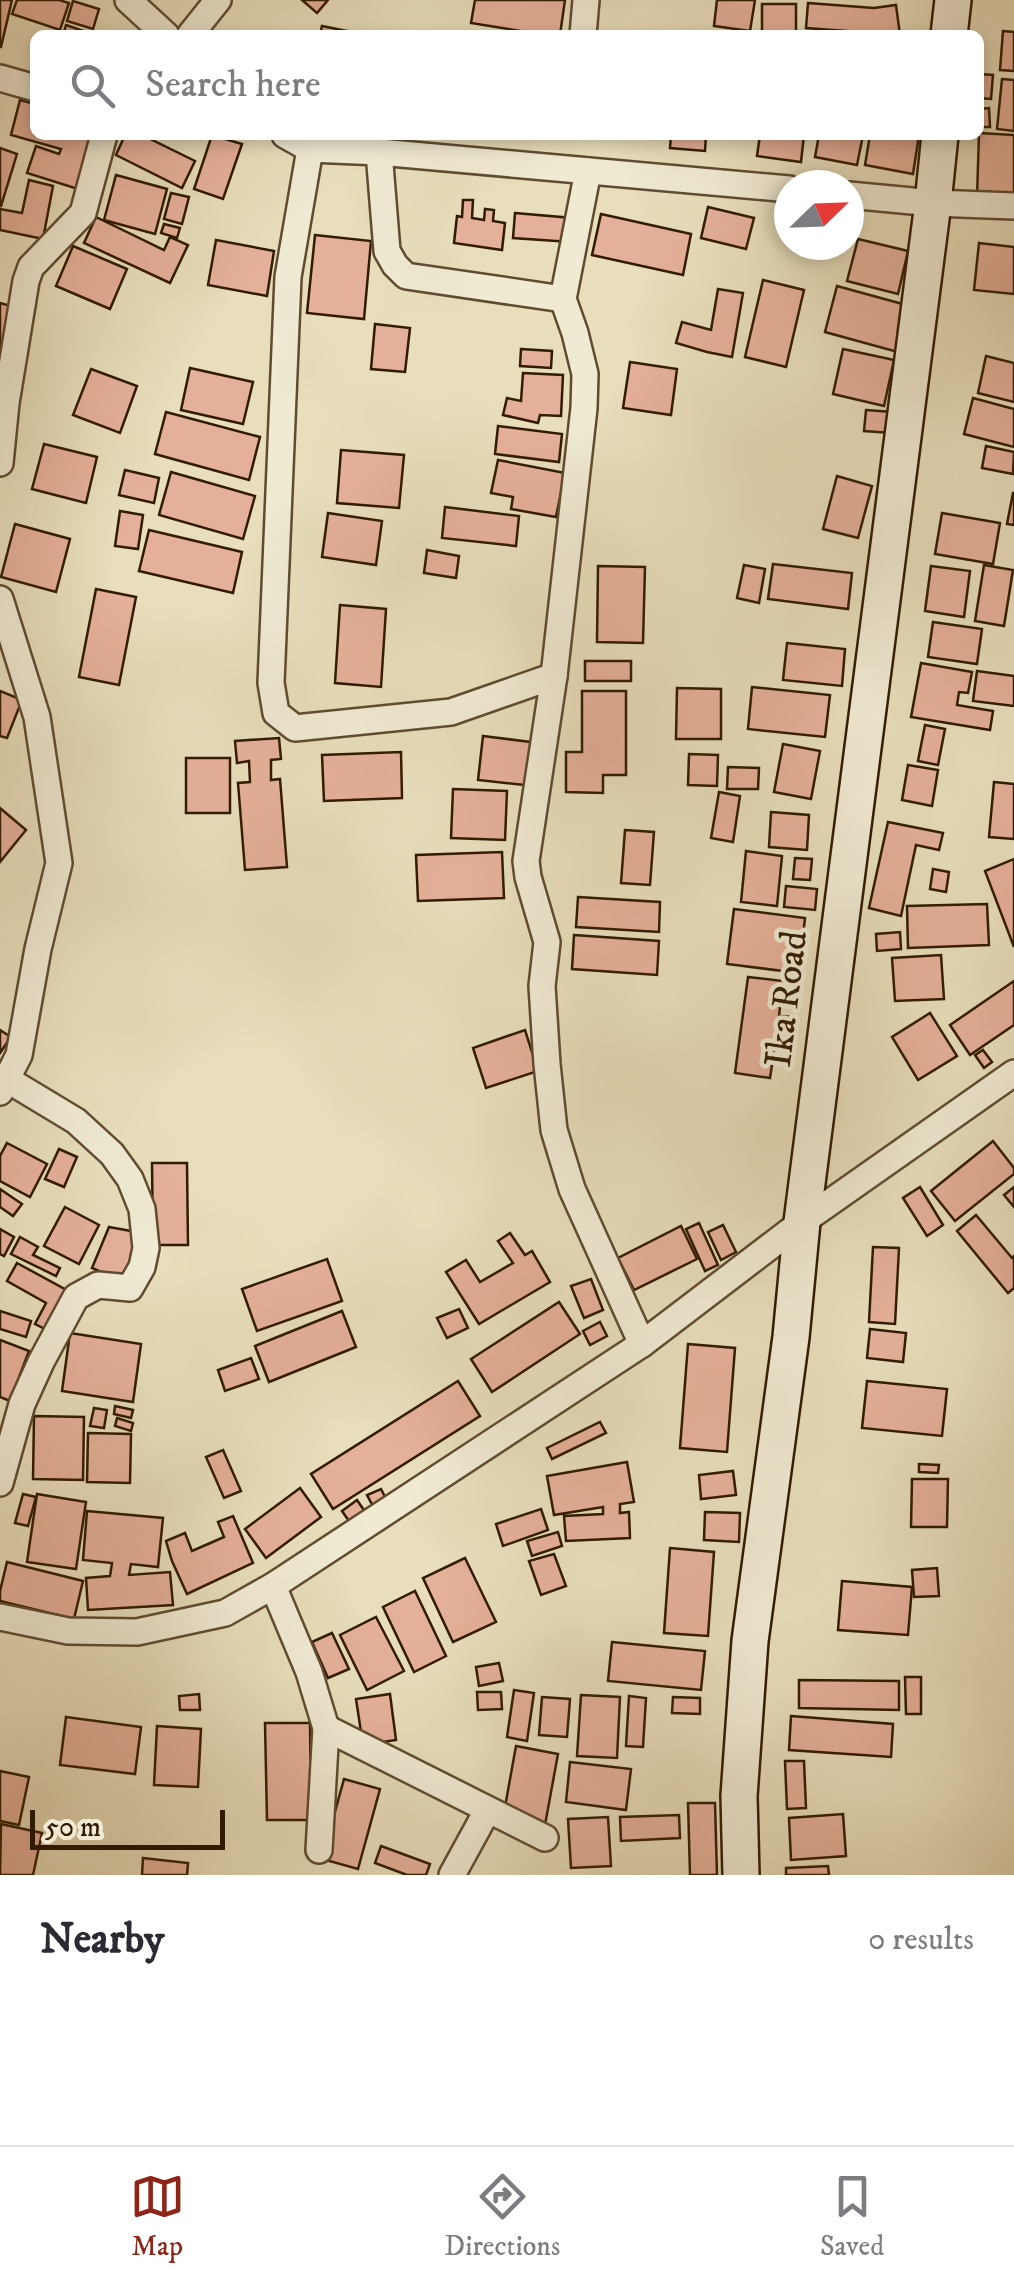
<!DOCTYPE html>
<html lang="en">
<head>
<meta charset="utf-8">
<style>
	body { margin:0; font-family:"IM FELL DW Pica",serif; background:#f7f7f7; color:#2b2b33 }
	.compass { position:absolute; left:774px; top:170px; width:90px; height:90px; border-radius:50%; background:#fff; box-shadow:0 5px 15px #0003; rotate:67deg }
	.scale { position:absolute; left:30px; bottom:25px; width:195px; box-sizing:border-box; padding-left:10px; border:5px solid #311b01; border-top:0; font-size:28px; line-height:35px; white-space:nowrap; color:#311b01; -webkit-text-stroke:8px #f0ead3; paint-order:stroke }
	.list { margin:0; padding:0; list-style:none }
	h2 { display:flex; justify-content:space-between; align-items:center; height:130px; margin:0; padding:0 40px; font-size:42px }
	h2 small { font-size:32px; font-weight:400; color:#7c7c81 }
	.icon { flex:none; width:55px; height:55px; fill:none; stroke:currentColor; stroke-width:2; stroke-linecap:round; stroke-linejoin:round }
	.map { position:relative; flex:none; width:1014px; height:1875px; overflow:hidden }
	.search { position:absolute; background:#fff; box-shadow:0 5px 15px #0003; left:30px; right:30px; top:30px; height:110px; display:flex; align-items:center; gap:25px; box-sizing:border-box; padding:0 35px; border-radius:15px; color:#7c7c81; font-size:38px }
	.sheet { height:270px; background:#fff }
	nav { display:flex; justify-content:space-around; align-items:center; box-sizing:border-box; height:140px; border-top:2px solid #e1e1e2; background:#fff; font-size:28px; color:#7c7c81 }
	nav a { display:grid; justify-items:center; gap:5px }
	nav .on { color:#8f2418 }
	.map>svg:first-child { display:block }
</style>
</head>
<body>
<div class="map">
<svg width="1014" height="1875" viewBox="0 0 1014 1875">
	<rect width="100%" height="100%" fill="#e8debb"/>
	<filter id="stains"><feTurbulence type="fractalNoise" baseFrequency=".002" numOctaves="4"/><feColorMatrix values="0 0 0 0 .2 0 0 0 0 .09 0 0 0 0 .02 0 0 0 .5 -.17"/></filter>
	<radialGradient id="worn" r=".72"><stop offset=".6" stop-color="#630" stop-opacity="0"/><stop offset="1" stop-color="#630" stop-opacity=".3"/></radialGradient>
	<g fill="#e5b099" stroke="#311b01" stroke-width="2.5">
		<path d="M0,0H12L1,47H0Z"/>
		<path d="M17,0H59L69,3L60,30L12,14Z"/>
		<path d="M302,0H328L317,13Z"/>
		<path d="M475,0H565L560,35H545L471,23Z"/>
		<path d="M717,0H755L750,31L714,26Z"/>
		<path d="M73,1L99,9L93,29L67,21Z"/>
		<path d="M808,3L874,8L896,5L900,35L806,28Z"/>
		<rect x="762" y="4" width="34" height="31"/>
		<path d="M66,25L89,33L98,35H63Z"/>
		<path d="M322,26L367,35H320Z"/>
		<path d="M1003,31L1014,32V71L1000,70Z"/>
		<path d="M979,74L993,75L991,99L979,98Z"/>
		<path d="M1002,79L1014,80V131L997,129Z"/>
		<path d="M20,100L35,104V135H97L81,190L27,173L36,146L59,154L61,149L11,135Z"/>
		<path d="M989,108L990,127H979V109Z"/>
		<path d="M979,133L1014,135V200L977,198Z"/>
		<path d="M125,135H142L195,161L182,188L116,155Z"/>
		<path d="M212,135L242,144L223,199L194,189Z"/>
		<path d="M671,135H706L705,151L670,148Z"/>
		<path d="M760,135H804L801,162L757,156Z"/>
		<path d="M819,135H863L857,165L815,157Z"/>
		<path d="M870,135H919L913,174L865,165Z"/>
		<path d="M0,148L17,154L1,206H0Z"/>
		<path d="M116,175L167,189L155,234L104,220Z"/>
		<path d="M29,180L53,186L43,239L0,230V209L22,213Z"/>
		<path d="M171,193L189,197L182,224L164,219Z"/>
		<path d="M463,200H473L472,218L484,220L485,209L494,210L493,221L505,223L502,250L454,243L457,216L462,217Z"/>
		<path d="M708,207L754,218L746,249L701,238Z"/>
		<path d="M515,213L572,218L570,242L513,238Z"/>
		<path d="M601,214L691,234L683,275L592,255Z"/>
		<path d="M96,217L164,250L170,237L188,245L170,283L84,243Z"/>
		<path d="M164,224L180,228L177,238L161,233Z"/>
		<path d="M315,235L371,241L364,319L307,313Z"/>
		<path d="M858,239L908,251L898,294L847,281Z"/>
		<path d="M216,240L274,251L267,296L208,285Z"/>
		<path d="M979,243L1014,247V294L974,290Z"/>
		<path d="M73,246L127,269L110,309L56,286Z"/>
		<path d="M763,280L804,290L786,367L745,357Z"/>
		<path d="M837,286L917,308L905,354L825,332Z"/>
		<path d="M718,289L743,293L732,357L707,352L676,343L682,322L711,330Z"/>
		<path d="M0,303L18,308L0,373Z"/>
		<path d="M375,324L410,328L405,372L371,369Z"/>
		<path d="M521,349L552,351L551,368L520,366Z"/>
		<path d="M843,349L894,360L884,406L833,394Z"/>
		<path d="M986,356L1014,363V402L978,393Z"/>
		<path d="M630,362L677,369L671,415L623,408Z"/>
		<path d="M190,368L253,382L243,424L181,410Z"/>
		<path d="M91,369L137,386L120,433L73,415Z"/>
		<path d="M523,373L563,375L561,416L540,415L538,423L503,415L507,398L521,401Z"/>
		<path d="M973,398L1014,409V447L964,434Z"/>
		<path d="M866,410L892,412L891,433L864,431Z"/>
		<path d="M166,412L260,437L249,480L155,454Z"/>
		<path d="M498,426L562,434L559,462L495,454Z"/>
		<path d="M44,444L97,457L86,503L32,489Z"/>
		<path d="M986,446L1014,452L1013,474L982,468Z"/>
		<path d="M341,450L404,455L399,508L337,503Z"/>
		<path d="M498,460L565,473L556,517L511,509L513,497L491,493Z"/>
		<path d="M125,470L159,478L154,503L119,495Z"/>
		<path d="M171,472L255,496L243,539L159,515Z"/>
		<path d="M837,476L872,486L858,538L823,529Z"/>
		<path d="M1013,493H1014V525L1007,524Z"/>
		<path d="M445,507L519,516L516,546L442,538Z"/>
		<path d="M120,511L143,515L138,549L115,546Z"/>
		<path d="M328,513L382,521L376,565L322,557Z"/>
		<path d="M942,513L1000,523L993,564L935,554Z"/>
		<path d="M15,524L70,539L56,592L1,577Z"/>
		<path d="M149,530L242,552L233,593L139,571Z"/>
		<path d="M427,550L459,556L456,578L424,573Z"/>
		<path d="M773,564L852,573L848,609L768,599Z"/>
		<path d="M744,565L765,569L759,603L737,598Z"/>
		<path d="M984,565L1013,570L1004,626L975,621Z"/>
		<path d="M598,566L645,567L643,643L597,642Z"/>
		<path d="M931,566L970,571L964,617L925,611Z"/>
		<path d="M96,589L136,597L119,685L79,677Z"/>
		<path d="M340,605L386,609L381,687L335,683Z"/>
		<path d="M933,622L982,629L977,664L928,657Z"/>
		<path d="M787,643L845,649L842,686L783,680Z"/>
		<rect x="585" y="661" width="46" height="20"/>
		<path d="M921,663L972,672L968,693L959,692L957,705L993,711L990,730L911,717Z"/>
		<path d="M977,671L1014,676V706L973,701Z"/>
		<path d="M752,687L830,695L825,737L748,729Z"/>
		<path d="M677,688L721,689V739H676Z"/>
		<path d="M0,691L22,700L7,738L0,736Z"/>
		<path d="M582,691H626V775H603V793L566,792V752H582Z"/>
		<path d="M925,725L945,729L938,765L918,761Z"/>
		<path d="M483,736L539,743L534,786L478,780Z"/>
		<path d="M279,738L281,759L271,760V780L280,779L287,867L245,870L238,783L250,782L249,761L237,763L235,741Z"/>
		<path d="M783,744L820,751L811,799L774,792Z"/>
		<path d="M401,752L402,798L324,801L322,755Z"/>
		<path d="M689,754L718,755L717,786L688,785Z"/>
		<rect x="186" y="758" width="44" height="55"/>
		<path d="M908,765L938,770L932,806L902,800Z"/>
		<path d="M728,767L759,768L758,789H727Z"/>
		<path d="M994,782L1014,784V839L989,837Z"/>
		<path d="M453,789L507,791L505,840L451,838Z"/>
		<path d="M719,792L740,796L733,842L711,838Z"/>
		<path d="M0,808L26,830L0,862Z"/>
		<path d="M771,812L809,815L807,850L769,847Z"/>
		<path d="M888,822L943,833L939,850L916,845L901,916L869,908Z"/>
		<path d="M625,830L654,832L650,885L621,883Z"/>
		<path d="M746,851L782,856L777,906L741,902Z"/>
		<path d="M502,852L504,898L418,901L416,855Z"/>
		<path d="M795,858L812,859L810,880L793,879Z"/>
		<path d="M1014,859V947L985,871Z"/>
		<path d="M933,869L949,872L946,892L930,889Z"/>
		<path d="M786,886L817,889L815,910L784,907Z"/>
		<path d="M578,897L660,902L659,932L576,927Z"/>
		<path d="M987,904L989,945L908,948L907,906Z"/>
		<path d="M734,909L805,918L799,973L727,964Z"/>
		<path d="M900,932L901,949L877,951L876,934Z"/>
		<path d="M574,935L659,941L657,975L572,969Z"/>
		<path d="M941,955L944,999L895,1001L892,958Z"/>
		<path d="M748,977L783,981L779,1016L795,1017L794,1040L776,1039L770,1078L735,1073Z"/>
		<path d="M1014,981V1025L970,1055L950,1025Z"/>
		<path d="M930,1013L957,1056L918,1080L892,1037Z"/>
		<path d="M0,1030L11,1037L0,1053Z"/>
		<path d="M525,1030L538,1071L486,1088L473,1048Z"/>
		<path d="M983,1050L992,1062L984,1068L975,1055Z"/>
		<path d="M993,1141L1014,1168V1174L955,1221L931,1191Z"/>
		<path d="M7,1143L47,1164L30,1197L0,1181V1156Z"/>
		<path d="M59,1149L77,1157L64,1187L45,1179Z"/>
		<path d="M152,1163H187L188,1245H153Z"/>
		<path d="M920,1187L943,1225L927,1236L903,1198Z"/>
		<path d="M1014,1187V1207L1004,1195Z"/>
		<path d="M0,1189L22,1204L13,1216L0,1207Z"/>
		<path d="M65,1207L99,1225L79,1264L44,1246Z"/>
		<path d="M976,1215L1012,1258L1014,1256V1288L1008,1293L957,1231Z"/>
		<path d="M699,1223L718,1265L705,1271L686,1229Z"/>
		<path d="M723,1225L736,1252L721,1260L708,1232Z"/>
		<path d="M681,1226L697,1259L634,1290L618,1258Z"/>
		<path d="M109,1227L142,1233L125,1282L92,1268Z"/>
		<path d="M0,1229L14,1237L4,1256L0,1254Z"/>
		<path d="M510,1233L525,1255L532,1251L550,1282L479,1324L446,1272L466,1260L480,1282L513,1263L498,1241Z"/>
		<path d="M20,1237L38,1247L33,1255L60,1268L56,1276L11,1254Z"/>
		<path d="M873,1247L899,1248L895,1324L869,1322Z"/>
		<path d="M327,1259L342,1301L257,1331L242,1289Z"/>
		<path d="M17,1263L72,1293L51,1332L35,1324L46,1303L7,1281Z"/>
		<path d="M591,1279L603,1310L584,1318L571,1286Z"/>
		<path d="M559,1302L580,1334L492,1392L471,1359Z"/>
		<path d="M459,1309L468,1328L447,1338L437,1318Z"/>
		<path d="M0,1311L31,1321L26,1337L0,1329Z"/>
		<path d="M342,1311L356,1347L269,1382L255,1346Z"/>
		<path d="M600,1322L607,1336L590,1345L583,1331Z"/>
		<path d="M870,1329L906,1333L903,1362L867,1358Z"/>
		<path d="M70,1333L141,1344L133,1402L62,1391Z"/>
		<path d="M0,1340L29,1351L10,1401L0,1397Z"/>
		<path d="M688,1344L735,1348L727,1452L680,1448Z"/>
		<path d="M251,1358L259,1379L225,1391L218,1370Z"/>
		<path d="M458,1381L480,1416L333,1509L311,1474Z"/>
		<path d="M867,1381L947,1389L942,1436L862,1428Z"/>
		<path d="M115,1406L133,1410L131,1418L114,1414Z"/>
		<path d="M94,1408L107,1410L104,1428L90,1426Z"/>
		<path d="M34,1416L84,1417L83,1480L33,1479Z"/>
		<path d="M117,1418L133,1423L131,1431L115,1426Z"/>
		<path d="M600,1422L606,1433L552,1459L547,1448Z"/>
		<path d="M88,1433L131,1434L130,1483L87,1482Z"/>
		<path d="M223,1450L241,1491L224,1498L206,1457Z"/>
		<path d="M627,1462L634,1502L620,1504V1513L629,1512L630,1538L566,1541L564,1516L603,1514V1507L554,1515L547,1476Z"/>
		<path d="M919,1464L939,1465L938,1473L919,1472Z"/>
		<path d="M733,1471L736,1495L701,1499L699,1475Z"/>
		<path d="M912,1479H948L947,1527H911Z"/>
		<path d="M300,1488L321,1517L266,1558L245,1529Z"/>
		<path d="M381,1489L387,1501L374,1508L367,1495Z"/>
		<path d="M23,1494L36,1497L28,1526L15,1523Z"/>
		<path d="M37,1494L86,1502L76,1569L27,1562Z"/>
		<path d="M357,1500L366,1513L351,1524L342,1511Z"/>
		<path d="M541,1509L548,1530L503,1546L496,1524Z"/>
		<path d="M87,1511L163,1518L158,1567L131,1564L129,1575L170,1572L173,1605L88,1610L86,1578L110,1576L112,1563L83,1560Z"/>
		<path d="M705,1512L740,1513L739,1542L704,1540Z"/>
		<path d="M233,1516L253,1563L187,1594L172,1561L166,1541L185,1533L192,1551L224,1537L218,1522Z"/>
		<path d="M558,1532L562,1546L532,1556L527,1541Z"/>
		<path d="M670,1548L714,1552L708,1636L664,1633Z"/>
		<path d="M554,1554L566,1586L541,1595L529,1561Z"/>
		<path d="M465,1558L496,1622L453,1642L423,1578Z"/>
		<path d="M7,1562L83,1581L74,1619L0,1601V1591Z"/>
		<path d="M937,1568L939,1596L914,1597L912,1570Z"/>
		<path d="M842,1581L912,1587L908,1635L838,1630Z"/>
		<path d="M415,1591L446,1656L414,1672L383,1607Z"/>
		<path d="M376,1617L404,1671L367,1690L340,1635Z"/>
		<path d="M332,1633L349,1669L328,1678L312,1642Z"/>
		<path d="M612,1642L705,1651L701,1690L608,1681Z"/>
		<path d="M499,1663L503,1681L479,1686L476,1667Z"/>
		<path d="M905,1677H921V1714H906Z"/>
		<path d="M799,1680L899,1681V1710L799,1708Z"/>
		<path d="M514,1690L534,1693L527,1741L507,1737Z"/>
		<path d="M477,1692H501L502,1709L478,1710Z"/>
		<path d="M199,1694L200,1710H180L179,1696Z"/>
		<path d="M390,1694L396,1740L363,1745L356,1699Z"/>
		<path d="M581,1695L620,1697L617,1758L577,1756Z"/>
		<path d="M629,1696L646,1698L643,1747L626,1746Z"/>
		<path d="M542,1697L570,1699L567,1737L539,1735Z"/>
		<path d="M673,1697L700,1698V1714L672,1713Z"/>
		<path d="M791,1716L893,1724L891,1757L789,1750Z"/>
		<path d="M66,1717L141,1727L135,1774L60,1765Z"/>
		<path d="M265,1723H310L311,1820H267Z"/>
		<path d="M157,1726L201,1729L198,1787L154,1785Z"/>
		<path d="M516,1746L558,1754L545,1825L503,1818Z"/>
		<path d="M785,1761H804L806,1808L787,1809Z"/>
		<path d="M570,1762L631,1769L626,1810L566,1802Z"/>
		<path d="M0,1771L29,1777L19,1825L0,1821Z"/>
		<path d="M344,1779L380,1789L358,1869L322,1859Z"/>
		<path d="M688,1803H715L717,1875H690Z"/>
		<path d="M843,1814L846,1856L791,1860L789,1818Z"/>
		<path d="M679,1815L680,1838L621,1841L620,1817Z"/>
		<path d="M608,1817L611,1866L571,1868L568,1819Z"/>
		<path d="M1,1824L42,1833L33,1875H0Z"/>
		<path d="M381,1846L430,1864L426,1875H407L375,1863Z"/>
		<path d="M143,1858L188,1863L187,1875H142Z"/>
		<path d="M828,1866L829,1875H786V1868Z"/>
	</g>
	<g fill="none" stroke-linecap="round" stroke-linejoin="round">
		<defs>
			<g id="street">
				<path d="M128,0L166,35"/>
				<path d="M190,35L218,0"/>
				<path d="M583,35L586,0"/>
				<path d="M0,78L35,88"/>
				<path d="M285,135L310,149L379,152L789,189"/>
				<path d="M310,149L288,277L271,683L276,713L295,728L451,712L554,676"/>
				<path d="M379,152L387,251L395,265L406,276L563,299"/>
				<path d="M588,171L563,299L575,333L585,374L584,408L554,676L526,861L528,877L547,942L542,986L547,1064L554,1130L572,1189L642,1344"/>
				<path d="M849,195L933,203L1014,206"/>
				<path d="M0,463L6,403L26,281L31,267L83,213L104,135"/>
				<path d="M0,599L37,717L59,863L38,949L19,1055L0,1092"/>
				<path d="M0,1483L22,1404L41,1362L76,1297L98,1285L130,1288L142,1267L146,1248L142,1209L130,1179L112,1154L76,1121L8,1080"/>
				<path d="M273,1586L309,1672L326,1728L319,1850"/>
				<path d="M0,1617L68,1631L137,1632L225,1613L273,1586L642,1344L802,1222L1014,1073"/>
				<path d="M326,1728L545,1838"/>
				<path d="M452,1875L487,1811"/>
			</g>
			<g id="secondary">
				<path d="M949,35L953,0"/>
				<path d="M741,1875L739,1796L750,1641L791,1337L802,1222L933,203L940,135"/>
			</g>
		</defs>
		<use href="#street" stroke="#5f4c30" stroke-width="30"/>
		<use href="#secondary" stroke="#311b01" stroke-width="40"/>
		<use href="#street" stroke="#f0ead3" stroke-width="25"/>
		<use href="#secondary" stroke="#f0ead3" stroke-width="35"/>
	</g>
	<g text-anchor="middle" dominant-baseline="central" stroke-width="9" stroke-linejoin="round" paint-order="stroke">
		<g font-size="38" fill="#311b01" stroke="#f0ead3">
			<text transform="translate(787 999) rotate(-83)">Ika Road</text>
		</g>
	</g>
	<rect width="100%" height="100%" filter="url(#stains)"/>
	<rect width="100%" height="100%" fill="url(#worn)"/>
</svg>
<svg class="compass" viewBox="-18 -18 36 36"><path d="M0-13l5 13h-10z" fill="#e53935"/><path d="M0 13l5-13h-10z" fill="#7c7c81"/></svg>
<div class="scale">50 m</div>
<div class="search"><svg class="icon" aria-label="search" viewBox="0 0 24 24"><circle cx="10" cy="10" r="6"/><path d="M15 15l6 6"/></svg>Search here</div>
</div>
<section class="sheet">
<h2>Nearby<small>0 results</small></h2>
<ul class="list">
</ul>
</section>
<nav>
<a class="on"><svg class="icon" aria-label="map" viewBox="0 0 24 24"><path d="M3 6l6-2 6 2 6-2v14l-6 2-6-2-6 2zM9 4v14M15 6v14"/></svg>Map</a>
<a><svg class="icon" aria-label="directions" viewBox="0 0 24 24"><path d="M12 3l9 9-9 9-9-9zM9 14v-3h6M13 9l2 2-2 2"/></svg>Directions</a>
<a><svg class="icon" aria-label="saved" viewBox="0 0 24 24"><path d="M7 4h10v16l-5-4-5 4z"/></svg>Saved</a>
</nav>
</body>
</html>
